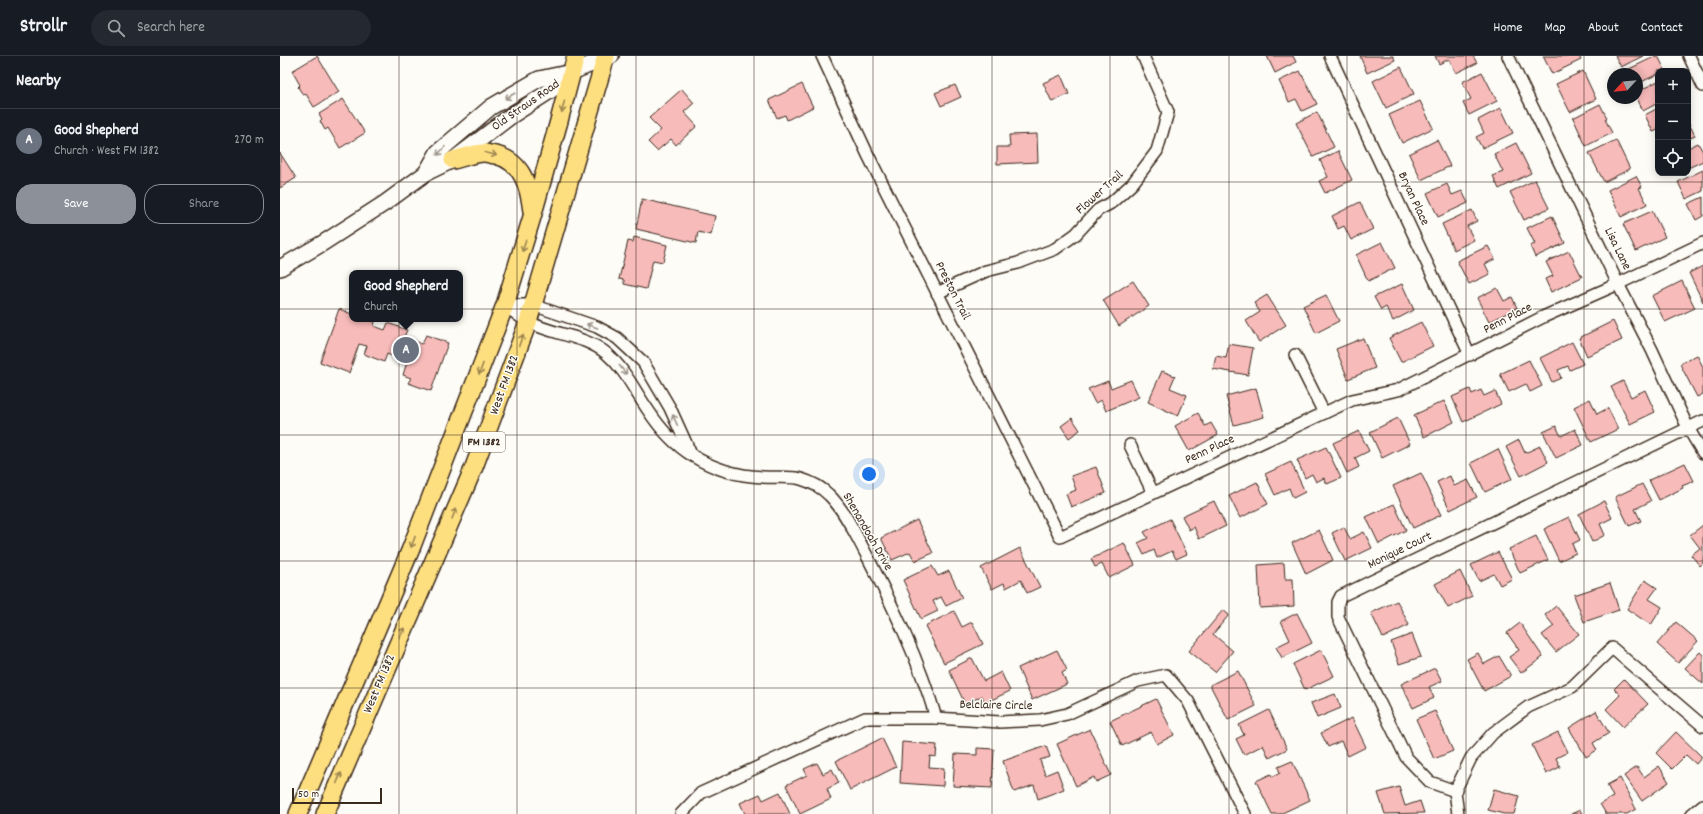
<!DOCTYPE html>
<html lang="en">
<head>
<meta charset="utf-8">
<style>
	body { margin:0; font-family:Dekko,sans-serif; background:#242831; color:#f1f3f6 }
	.controls { position:absolute; right:12px; top:12px; display:grid; overflow:hidden; border-radius:8px; box-shadow:0 2px 10px #0003 }
	.controls button { width:36px; height:36px; display:grid; place-items:center; padding:0; border:0; border-bottom:1px solid #363941; background:#171b24; color:#f1f3f6; font:20px sans-serif }
	.compass { position:absolute; left:1327px; top:12px; width:36px; height:36px; border-radius:50%; background:#171b24; box-shadow:0 2px 10px #0003; rotate:244deg }
	.scale { position:absolute; left:12px; bottom:10px; width:90px; box-sizing:border-box; padding-left:4px; border:2px solid #3b2a1e; border-top:0; font-size:11px; line-height:14px; white-space:nowrap; color:#3b2a1e; -webkit-text-stroke:3px #fdfcf7; paint-order:stroke }
	.you { position:absolute; left:589px; top:418px; width:14px; height:14px; margin:-10px; border:3px solid #fff; border-radius:50%; background:#1a73e8; box-shadow:0 0 0 6px #1a73e833 }
	.badge { display:grid; place-items:center; width:26px; height:26px; border-radius:50%; background:#8c9099; color:#fff; font-size:13px; font-weight:700 }
	.pin { position:absolute; translate:-50% -50%; border:2px solid #fff; box-shadow:0 1px 4px #0006 }
	.popup { position:absolute; left:69px; top:214px; width:114px; height:52px; box-sizing:border-box; display:grid; place-content:center; border-radius:8px; background:#171b24; filter:drop-shadow(0 1px 3px #0005); font-size:13px; white-space:nowrap; color:#9ea1a6 }
	.popup b { font-size:15px; color:#f1f3f6 }
	.popup::after { content:''; position:absolute; left:50%; top:100%; margin-left:-8px; border:8px solid transparent; border-top-color:#171b24 }
	.list { margin:0; padding:0; list-style:none }
	h2 { display:flex; justify-content:space-between; align-items:center; height:52px; margin:0; padding:0 16px; font-size:17px }
	h2 small { font-size:13px; font-weight:400; color:#9ea1a6 }
	.list li { display:grid; grid-template-columns:26px 1fr auto; gap:12px; align-items:center; box-sizing:border-box; height:64px; padding:0 16px; border-top:1px solid #363941 }
	.list b { display:block; font-size:15px; white-space:nowrap }
	.list p { margin:0; font-size:13px; white-space:nowrap; color:#9ea1a6 }
	.list em { font-size:13px; font-style:normal; color:#9ea1a6 }
	.actions { display:flex; gap:8px; padding:12px 16px }
	.actions a { flex:1; padding:9px 0; border:1px solid #8c9099; border-radius:16px; text-align:center; font-size:14px; color:#8c9099 }
	.actions .main { background:#8c9099; color:#fff }
	.icon { flex:none; width:22px; height:22px; fill:none; stroke:currentColor; stroke-width:2; stroke-linecap:round; stroke-linejoin:round }
	.map { position:relative; flex:none; width:1423px; height:758px; overflow:hidden }
	header { display:flex; align-items:center; gap:24px; box-sizing:border-box; height:56px; padding:0 20px; background:#171b24; border-bottom:1px solid #363941 }
	header strong { font-size:19px }
	nav { display:flex; gap:22px; margin-inline-start:auto; font-size:14px }
	.search { width:280px; height:36px; background:#242831; display:flex; align-items:center; gap:10px; box-sizing:border-box; padding:0 14px; border-radius:22px; color:#9ea1a6; font-size:15px }
	main { display:flex }
	aside { flex:1; background:#171b24 }
	.map>svg:first-child { display:block }
</style>
</head>
<body>
<header>
<strong>Strollr</strong>
<div class="search"><svg class="icon" aria-label="search" viewBox="0 0 24 24"><circle cx="10" cy="10" r="6"/><path d="M15 15l6 6"/></svg>Search here</div>
<nav><a>Home</a><a>Map</a><a>About</a><a>Contact</a></nav>
</header>
<main>
<aside>
<h2>Nearby<small></small></h2>
<ul class="list">
<li><span class="badge" style="background:#6b7280">A</span><div><b>Good Shepherd</b><p>Church · West FM 1382</p></div><em>270 m</em></li>
</ul>
<div class="actions"><a class="main">Save</a><a>Share</a></div>
</aside>
<div class="map">
<svg width="1423" height="758" viewBox="0 0 1423 758">
	<rect width="100%" height="100%" fill="#fdfcf7"/>
	<filter id="ink" filterUnits="userSpaceOnUse"><feTurbulence type="fractalNoise" baseFrequency=".025" numOctaves="2"/><feDisplacementMap in="SourceGraphic" scale="8" xChannelSelector="R" yChannelSelector="G"/><feConvolveMatrix kernelMatrix="1 2 1 2 8 2 1 2 1" color-interpolation-filters="sRGB"/></filter>
	<g filter="url(#ink)">
		<g fill="#f7bbba" stroke="#3b2a1e">
			<path d="M37,0L59,36L34,51L26,38L23,39L18,31L20,29L12,15Z"/>
			<path d="M987,0H1013L1016,6L995,17Z"/>
			<path d="M1080,0H1113L1115,4L1087,17Z"/>
			<path d="M1155,0H1193L1197,7L1176,17L1169,3L1159,8Z"/>
			<path d="M1263,0H1299L1301,4L1272,18Z"/>
			<path d="M1335,0H1363L1341,11Z"/>
			<path d="M1376,0H1378L1385,14L1378,15V18L1357,28V18H1344L1343,16Z"/>
			<path d="M1121,11L1134,38L1106,52L1093,25Z"/>
			<path d="M1020,15L1037,48L1022,55L1016,43L1009,46L999,25Z"/>
			<path d="M1303,15L1316,43L1290,56L1276,28Z"/>
			<path d="M1202,16L1217,45L1189,59L1183,47L1191,43L1182,26Z"/>
			<path d="M781,19L789,38L772,46L763,27Z"/>
			<path d="M1378,25V47L1363,55L1357,42V36Z"/>
			<path d="M522,28L533,51L507,64L505,59L497,62L489,44Z"/>
			<path d="M675,29L681,41L661,50L655,37Z"/>
			<path d="M402,33L414,47L404,56L417,70L396,89L391,83L377,95L368,86L381,74L369,62Z"/>
			<path d="M63,43L85,77L60,92L48,72L45,74L40,65L42,63L39,58Z"/>
			<path d="M1140,45L1153,72L1122,87L1109,59Z"/>
			<path d="M1320,48L1327,62L1325,63L1332,77L1306,90L1293,62Z"/>
			<path d="M1221,52L1233,77L1202,92L1196,81L1204,77L1198,64Z"/>
			<path d="M1378,52V74L1373,76L1365,59Z"/>
			<path d="M1037,56L1054,91L1033,101L1016,67Z"/>
			<path d="M1408,65L1415,80L1408,83Z"/>
			<path d="M757,78L758,106L717,108V91H730L729,79Z"/>
			<path d="M1157,84L1170,110L1141,124L1129,98Z"/>
			<path d="M1336,84L1350,113L1324,126L1309,97Z"/>
			<path d="M1236,87L1251,117L1219,133L1213,120L1223,116L1214,98Z"/>
			<path d="M1418,87L1423,96V105L1408,112V92Z"/>
			<path d="M1058,95L1072,124L1045,137L1039,125L1048,121L1040,104Z"/>
			<path d="M0,97L16,122L0,132Z"/>
			<path d="M1423,114V135L1406,143L1398,126Z"/>
			<path d="M1356,120L1362,131L1359,132L1367,148L1341,161L1328,134Z"/>
			<path d="M1255,124L1269,152L1244,164L1230,136Z"/>
			<path d="M1167,128L1172,139L1182,135L1188,147L1158,161L1147,137Z"/>
			<path d="M1423,141V160L1416,164L1408,148Z"/>
			<path d="M362,143L435,160L431,179L418,176L416,187L356,173Z"/>
			<path d="M1080,146L1093,173L1071,184L1064,170L1058,173L1052,160Z"/>
			<path d="M1192,154L1197,165L1187,170L1194,184L1174,194L1162,168Z"/>
			<path d="M1372,155L1385,181L1356,195L1343,168Z"/>
			<path d="M1272,160L1285,187L1255,201L1250,190L1255,188L1247,172Z"/>
			<path d="M354,181L387,189L383,206L373,204L366,233L344,228V224L339,223L348,185L353,186Z"/>
			<path d="M1102,186L1115,212L1088,225L1076,199Z"/>
			<path d="M1208,190L1215,203L1205,208L1210,218L1189,228L1177,205Z"/>
			<path d="M1289,195L1302,221L1271,236L1265,223L1273,220L1266,206Z"/>
			<path d="M1423,210V246L1409,217Z"/>
			<path d="M853,225L869,250L839,270L823,244Z"/>
			<path d="M1402,225L1415,252L1385,266L1372,240Z"/>
			<path d="M1122,228L1134,254L1113,265L1106,251L1101,254L1094,241Z"/>
			<path d="M1217,232L1224,245L1232,241L1237,252L1209,266L1197,242Z"/>
			<path d="M987,239L1006,269L979,286L966,265L980,256L974,247Z"/>
			<path d="M1046,239L1059,265L1036,277L1023,250Z"/>
			<path d="M59,253L72,258V263H87L95,266L94,270L105,274L108,267L127,274L124,281L142,288L146,279L168,287L151,335L128,327L131,322L123,319L127,306L107,298L104,306L84,298L87,290L79,288L69,317L40,306Z"/>
			<path d="M1333,265L1342,284L1307,300L1299,282Z"/>
			<path d="M1141,266L1153,290L1121,306L1109,282Z"/>
			<path d="M1083,282L1095,312L1068,323L1056,293Z"/>
			<path d="M1292,286L1303,308L1290,314L1288,310L1278,314L1281,322L1272,326L1260,302Z"/>
			<path d="M949,288L973,292L968,319L933,313L936,300L946,302Z"/>
			<path d="M1417,299L1423,311V338L1417,341L1400,308Z"/>
			<path d="M1249,304L1262,330L1250,336L1246,328L1229,336L1220,318Z"/>
			<path d="M882,315L895,320L890,332L907,339L898,360L868,346Z"/>
			<path d="M851,324L859,341L826,355L821,344L815,347L808,333L828,325L831,332Z"/>
			<path d="M1343,325L1351,341L1365,334L1375,356L1350,368L1331,331Z"/>
			<path d="M976,332L984,361L954,369L946,340Z"/>
			<path d="M1190,333L1192,338L1201,334L1204,340L1215,335L1221,348L1183,366L1172,341Z"/>
			<path d="M1310,343L1317,358L1328,352L1338,373L1311,386L1294,351Z"/>
			<path d="M1164,345L1174,366L1144,381L1134,359Z"/>
			<path d="M918,357L925,370L931,367L938,379L909,395L895,370Z"/>
			<path d="M792,362L800,374L789,382L781,370Z"/>
			<path d="M1118,362L1130,388L1102,402L1090,376Z"/>
			<path d="M1276,370L1281,380L1295,373L1303,389L1276,402L1263,376Z"/>
			<path d="M1079,375L1089,395L1075,402L1079,411L1067,417L1053,387Z"/>
			<path d="M1239,384L1245,397L1260,390L1268,406L1241,420L1226,391Z"/>
			<path d="M1046,391L1061,422L1047,428L1044,422L1036,426L1032,418L1025,422L1017,404Z"/>
			<path d="M1218,393L1232,423L1205,436L1191,407Z"/>
			<path d="M1011,406L1025,436L1013,442L1009,432L995,439L985,418Z"/>
			<path d="M1405,407L1414,425L1402,430L1403,432L1379,444L1369,424Z"/>
			<path d="M816,411L826,437L791,451L786,438L796,434L791,420Z"/>
			<path d="M1141,417L1161,459L1133,472L1113,430Z"/>
			<path d="M1170,420L1174,430L1188,424L1197,441L1170,454L1157,426Z"/>
			<path d="M977,426L988,448L960,462L949,440Z"/>
			<path d="M1362,428L1371,445L1355,453L1361,465L1349,470L1335,441Z"/>
			<path d="M934,445L946,470L919,483L914,471L909,474L902,460Z"/>
			<path d="M1324,445L1332,462L1320,468L1325,479L1312,486L1299,458Z"/>
			<path d="M1114,448L1126,474L1099,488L1086,461Z"/>
			<path d="M1289,461L1300,484L1292,488L1296,497L1279,505L1264,473Z"/>
			<path d="M890,463L907,498L896,503L892,495L877,502L874,494L864,499L858,487L868,482L864,476Z"/>
			<path d="M637,464L653,497L635,505L630,496L612,504L601,482Z"/>
			<path d="M1423,469V507L1420,510L1411,499L1420,492L1410,479Z"/>
			<path d="M1064,471L1070,483L1084,476L1092,492L1065,505L1052,477Z"/>
			<path d="M1039,474L1053,504L1026,518L1012,487Z"/>
			<path d="M1256,480L1268,504L1240,517L1229,493Z"/>
			<path d="M844,487L855,509L829,522L822,508L815,511L811,503Z"/>
			<path d="M740,492L760,531L747,537L741,524L726,532L724,527L712,533L701,512Z"/>
			<path d="M1218,496L1232,523L1220,529L1214,518L1199,525L1191,509Z"/>
			<path d="M1004,507L1005,523H1013L1014,550L980,552L978,509Z"/>
			<path d="M652,510L658,520L669,515L682,542L666,550L661,541L653,545L658,555L641,563L623,524Z"/>
			<path d="M1180,515L1192,540L1168,552L1155,528Z"/>
			<path d="M1365,524L1377,532L1369,543L1382,551L1371,569L1347,553Z"/>
			<path d="M1330,527L1339,554L1304,566L1294,539Z"/>
			<path d="M1117,545L1129,569L1103,582L1091,557Z"/>
			<path d="M1276,550L1299,578L1276,596L1262,579L1274,570L1265,559Z"/>
			<path d="M943,554L949,559L933,578L953,595L935,616L909,595Z"/>
			<path d="M674,555L682,571L692,566L703,588L664,607L645,570Z"/>
			<path d="M1017,557L1032,587L1002,602L996,591L1010,584L1001,565Z"/>
			<path d="M1396,566L1418,585L1398,607L1377,588Z"/>
			<path d="M1240,567L1263,601L1241,617L1229,601L1239,594L1227,577Z"/>
			<path d="M1132,578L1141,601L1119,608L1111,586Z"/>
			<path d="M777,594L787,614L782,617L787,628L752,644L738,612Z"/>
			<path d="M1041,594L1054,620L1025,634L1013,608Z"/>
			<path d="M1420,596L1423,599V628L1405,612Z"/>
			<path d="M1198,597L1204,608L1219,600L1231,620L1204,635L1187,603Z"/>
			<path d="M692,602L704,625L721,616L730,635L705,647L702,640L685,648L669,614Z"/>
			<path d="M1155,612L1162,625L1149,631L1154,642L1133,652L1121,628Z"/>
			<path d="M958,615L976,650L948,664L930,629Z"/>
			<path d="M1344,623L1368,648L1343,671L1326,653L1340,639L1334,633Z"/>
			<path d="M1055,638L1061,652L1037,662L1031,647Z"/>
			<path d="M876,643L894,679L877,688L871,676L842,690L830,665Z"/>
			<path d="M989,654L1007,693L989,702L983,689L964,699L956,683L964,679L959,669Z"/>
			<path d="M1155,655L1173,695L1154,703L1136,663Z"/>
			<path d="M1316,655L1329,677L1313,687L1317,694L1306,701L1289,672Z"/>
			<path d="M1072,662L1086,691L1068,700L1061,685L1048,691L1041,677Z"/>
			<path d="M810,673L831,719L816,726L814,721L796,730L777,688Z"/>
			<path d="M1278,676L1288,696L1276,702L1280,711L1266,718L1252,689Z"/>
			<path d="M1396,676L1422,701L1416,708L1406,699L1392,713L1376,697Z"/>
			<path d="M602,682L616,711L570,734L556,705Z"/>
			<path d="M622,686L657,689L656,701L650,700L649,711L664,712L663,730L620,727Z"/>
			<path d="M766,690L770,701L760,704L765,719L777,714L784,733L758,743L754,729L734,736L723,705Z"/>
			<path d="M697,692L714,693L712,732L673,730L675,698L697,699Z"/>
			<path d="M1012,705L1030,744L1000,758H992L976,725L991,718L992,721L1000,717L998,711Z"/>
			<path d="M537,707L543,718L552,713L559,727L547,733L551,743L520,758L506,729L527,719L524,713Z"/>
			<path d="M1379,710L1389,726L1362,745L1344,720L1357,711L1364,721Z"/>
			<path d="M1340,722L1356,753L1347,758H1326L1320,748L1333,741L1327,729Z"/>
			<path d="M1119,731L1125,750L1140,745L1144,757L1105,758L1098,737Z"/>
			<path d="M1214,733L1239,740L1234,758H1224L1208,754Z"/>
			<path d="M500,736L510,758H465L460,747L480,738L483,744Z"/>
			<path d="M1300,754L1302,758H1291Z"/>
		</g>
		<g fill="none" stroke-linecap="round" stroke-linejoin="round">
			<defs>
				<g id="street">
					<path d="M542,0L588,99L780,481L1072,344L1118,334L1263,261L1338,228L1423,187"/>
					<path d="M1050,0L1190,299"/>
					<path d="M1228,0L1338,228L1372,294L1408,372L1423,397"/>
					<path d="M1409,0L1423,30"/>
					<path d="M657,237L706,215L738,207L775,193L796,178L818,154L831,147L852,128L877,95L888,56L863,0"/>
					<path d="M225,249C233,255 240,262 249,266C273,279 304,279 326,297C345,313 354,334 368,354C379,371 395,389 413,400C434,413 458,420 483,421C495,422 510,420 521,423C531,426 542,432 549,439C563,452 576,479 585,496C613,550 639,604 656,662"/>
					<path d="M225,249H253L317,271L337,282L363,306L390,352L410,396"/>
					<path d="M1015,299L1044,357"/>
					<path d="M850,389L873,437"/>
					<path d="M1175,735L1150,726L1126,701L1058,561V546L1061,540L1423,365"/>
					<path d="M401,758L421,737L585,662H656L720,666L760,664L787,658L858,625L886,619L908,645L965,758"/>
					<path d="M1178,758L1175,735L1191,702L1213,677L1248,651L1292,631L1332,592L1423,670"/>
					<path d="M1412,758L1423,749"/>
				</g>
				<g id="secondary">
					<path d="M146,117L158,96L211,51L259,23L292,16L331,0"/>
					<path d="M0,212L43,187L105,147L146,117L173,104L231,60L270,35L292,16"/>
				</g>
				<g id="primary">
					<path d="M173,104C183,102 194,97 204,97C208,97 212,99 216,99C243,106 249,131 252,155"/>
					<path d="M18,758L130,495L225,249L252,161L279,65L296,0"/>
					<path d="M45,758L194,411L248,266L326,0"/>
				</g>
			</defs>
			<use href="#street" stroke="#3b2a1e" stroke-width="14"/>
			<use href="#secondary" stroke="#3b2a1e" stroke-width="18"/>
			<use href="#primary" stroke="#3b2a1e" stroke-width="20"/>
			<use href="#street" stroke="#fdfcf7" stroke-width="11"/>
			<use href="#secondary" stroke="#fdfcf7" stroke-width="15"/>
			<use href="#primary" stroke="#fedf80" stroke-width="17"/>
		</g>
		<defs><path id="oneway-shaft" d="M-6 0H5M1.5-3L5.5 0L1.5 3" fill="none" stroke-width="1.6" stroke-linecap="round" stroke-linejoin="round"/></defs>
		<g stroke="#9c938a">
			<use href="#oneway-shaft" transform="translate(230 40) rotate(150)"/>
			<use href="#oneway-shaft" transform="translate(161 95) rotate(132)"/>
			<use href="#oneway-shaft" transform="translate(312 270) rotate(-160)"/>
			<use href="#oneway-shaft" transform="translate(343 314) rotate(51)"/>
			<use href="#oneway-shaft" transform="translate(395 364) rotate(-114)"/>
		</g>
		<g stroke="#9c844f">
			<use href="#oneway-shaft" transform="translate(283 51) rotate(104)"/>
			<use href="#oneway-shaft" transform="translate(211 98) rotate(14)"/>
			<use href="#oneway-shaft" transform="translate(244 190) rotate(107)"/>
			<use href="#oneway-shaft" transform="translate(241 284) rotate(-70)"/>
			<use href="#oneway-shaft" transform="translate(201 313) rotate(111)"/>
			<use href="#oneway-shaft" transform="translate(174 458) rotate(-67)"/>
			<use href="#oneway-shaft" transform="translate(133 486) rotate(111)"/>
			<use href="#oneway-shaft" transform="translate(122 577) rotate(-67)"/>
			<use href="#oneway-shaft" transform="translate(59 722) rotate(-68)"/>
		</g>
	</g>
	<path fill="none" stroke="#3b2a1e" stroke-width="1" stroke-opacity="0.55" d="M119,0V758M237,0V758M356,0V758M474,0V758M593,0V758M712,0V758M830,0V758M949,0V758M1067,0V758M1186,0V758M1304,0V758M0,126H1423M0,253H1423M0,379H1423M0,505H1423M0,632H1423"/>
	<g text-anchor="middle" dominant-baseline="central" stroke-width="3" stroke-linejoin="round" paint-order="stroke">
		<rect fill="#fdfcf7" stroke="#75695f" stroke-width="1" x="183" y="376" width="42" height="20" rx="3"/>
		<g font-size="12" font-weight="bold" fill="#3b2a1e">
			<text x="204" y="386">FM 1382</text>
		</g>
		<g font-size="13" fill="#3b2a1e" stroke="#fdfcf7">
			<text transform="translate(246 50) rotate(-35)">Old Straus Road</text>
			<text transform="translate(820 137) rotate(-42)">Flower Trail</text>
			<text transform="translate(1133 143) rotate(65)">Bryan Place</text>
			<text transform="translate(1337 193) rotate(64)">Lisa Lane</text>
			<text transform="translate(672 235) rotate(63)">Preston Trail</text>
			<text transform="translate(1228 263) rotate(-27)">Penn Place</text>
			<text transform="translate(225 329) rotate(-70)">West FM 1382</text>
			<text transform="translate(930 394) rotate(-25)">Penn Place</text>
			<text transform="translate(587 476) rotate(60)">Shenandoah Drive</text>
			<text transform="translate(1120 495) rotate(-26)">Monique Court</text>
			<text transform="translate(100 628) rotate(-67)">West FM 1382</text>
			<text transform="translate(716 650) rotate(1)">Belclaire Circle</text>
		</g>
	</g>
</svg>
<div class="controls">
<button>+</button>
<button>−</button>
<button><svg class="icon" aria-label="locate" viewBox="0 0 24 24"><circle cx="12" cy="12" r="6"/><path d="M12 2v4M12 18v4M2 12h4M18 12h4"/></svg></button>
</div>
<svg class="compass" viewBox="-18 -18 36 36"><path d="M0-13l5 13h-10z" fill="#e53935"/><path d="M0 13l5-13h-10z" fill="#9ea1a6"/></svg>
<div class="scale">50 m</div>
<div class="you"></div>
<div class="pin badge" style="left:126px;top:294px;background:#6b7280">A</div>
<div class="popup"><b>Good Shepherd</b>Church</div>
</div>
</main>
</body>
</html>
